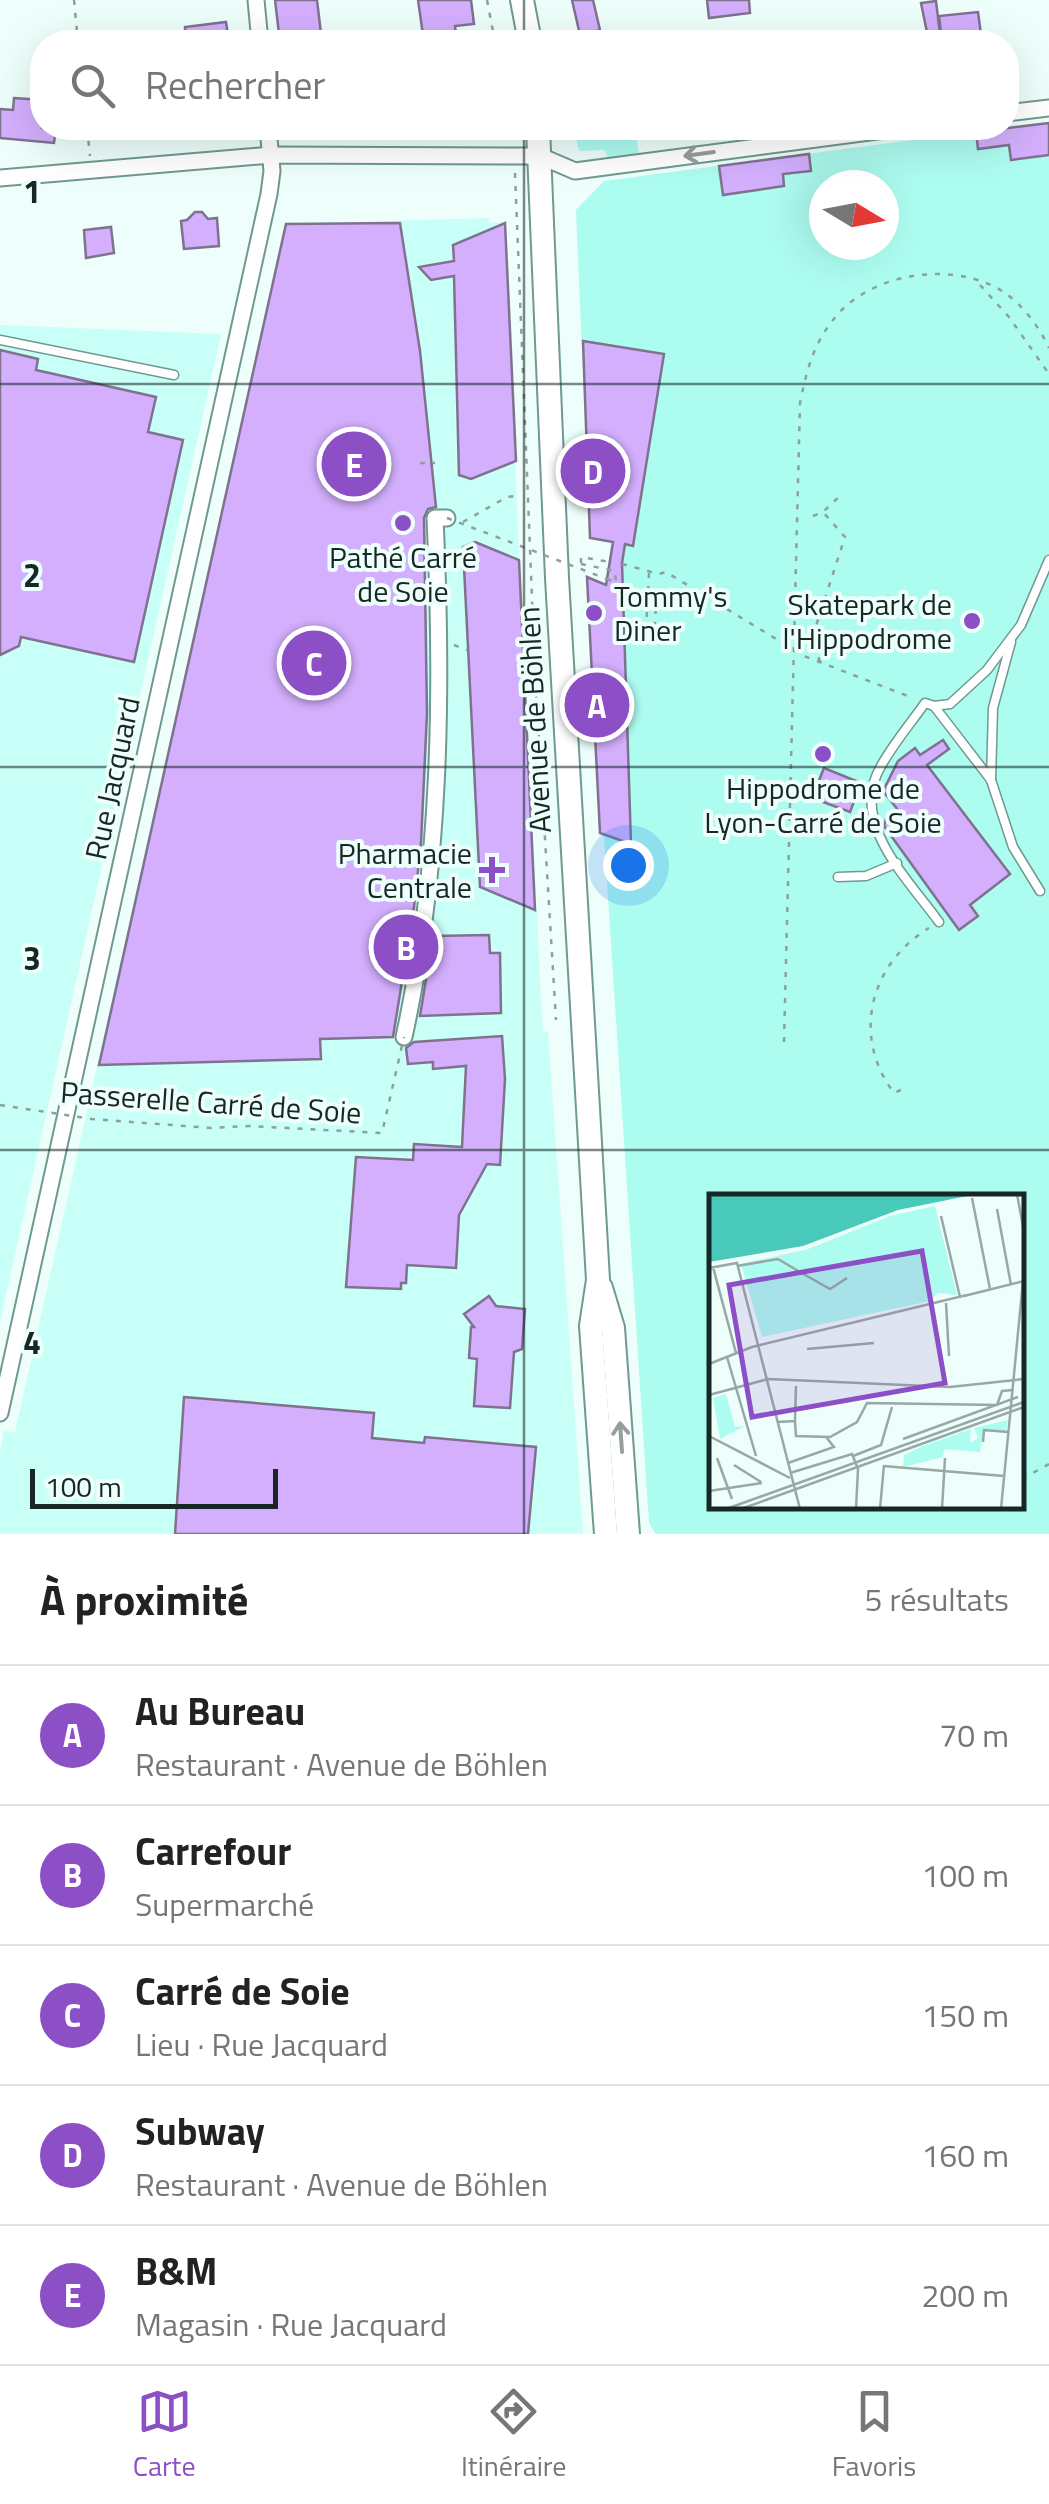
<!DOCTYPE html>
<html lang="fr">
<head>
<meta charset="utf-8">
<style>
	body { margin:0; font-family:"Titillium Web",sans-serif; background:#f2f2f2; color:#222 }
	.compass { position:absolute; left:809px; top:170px; width:90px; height:90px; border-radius:50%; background:#fff; box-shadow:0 10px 40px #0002; rotate:100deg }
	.scale { position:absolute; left:30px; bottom:25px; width:248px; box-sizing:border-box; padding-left:10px; border:5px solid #162725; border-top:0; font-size:28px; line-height:35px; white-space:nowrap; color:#162725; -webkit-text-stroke:8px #edfefb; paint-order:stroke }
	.you { position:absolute; left:628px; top:865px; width:35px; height:35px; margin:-25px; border:8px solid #fff; border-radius:50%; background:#1a73e8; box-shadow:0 0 0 15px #1a73e833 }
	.badge { display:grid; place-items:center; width:65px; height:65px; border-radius:50%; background:#8d4fc5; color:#fff; font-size:32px; font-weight:700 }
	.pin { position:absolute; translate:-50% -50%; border:5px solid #fff; box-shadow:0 2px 10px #0006 }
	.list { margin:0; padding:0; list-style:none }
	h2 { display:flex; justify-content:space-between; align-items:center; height:130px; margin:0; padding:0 40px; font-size:42px }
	h2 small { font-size:32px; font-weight:400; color:#767676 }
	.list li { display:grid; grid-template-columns:65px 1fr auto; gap:30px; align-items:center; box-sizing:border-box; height:140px; padding:0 40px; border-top:2px solid #e0e0e0 }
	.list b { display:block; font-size:38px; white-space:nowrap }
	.list p { margin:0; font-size:32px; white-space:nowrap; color:#767676 }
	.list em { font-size:32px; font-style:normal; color:#767676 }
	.icon { flex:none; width:55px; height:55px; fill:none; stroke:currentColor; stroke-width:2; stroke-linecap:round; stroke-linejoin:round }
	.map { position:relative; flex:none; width:1049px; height:1534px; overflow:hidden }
	.search { position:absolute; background:#fff; box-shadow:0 10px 40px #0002; left:30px; right:30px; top:30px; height:110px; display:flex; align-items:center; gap:25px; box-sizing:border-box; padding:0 35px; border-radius:40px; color:#767676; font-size:38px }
	.sheet { height:830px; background:#fff }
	nav { display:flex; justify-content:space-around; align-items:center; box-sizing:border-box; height:140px; border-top:2px solid #e0e0e0; background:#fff; font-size:28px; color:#767676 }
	nav a { display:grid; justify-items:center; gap:5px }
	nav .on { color:#8d4fc5 }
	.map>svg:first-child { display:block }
</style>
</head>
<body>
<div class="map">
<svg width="1049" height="1534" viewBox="0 0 1049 1534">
	<rect width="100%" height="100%" fill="#edfefb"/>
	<g fill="#c8fff6">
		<path d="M489,218L490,223L505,222L520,580H512L513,598H522L541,1001L543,1032H548L583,1534H0V1450L4,1431L15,1432L286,224Z"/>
		<path d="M0,325L221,334L0,1321Z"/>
	</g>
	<g fill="#adfcf0" fill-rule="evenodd">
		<path d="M1049,122V1534H656L649,1523L587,577L606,584L613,543L590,538L576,210L604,181ZM824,185H884V245H824ZM712,1196H1022V1506H712Z"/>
		<path d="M574,128H635L639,154L609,159L604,150L579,151Z"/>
	</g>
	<g fill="#d3affd" stroke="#7f728f" stroke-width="2.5">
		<path d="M275,0H317L322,42H280Z"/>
		<path d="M418,0H471L474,24L455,26L457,42H424Z"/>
		<path d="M572,0H593L600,30L580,35Z"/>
		<path d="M707,0H749L750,13L709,18Z"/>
		<path d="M936,1L941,42H929L921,3Z"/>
		<path d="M978,12L982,42H942L939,16Z"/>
		<path d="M226,22L229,42H186L185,27Z"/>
		<path d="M14,98L42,100V128H56L54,143L0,138V109L13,110Z"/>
		<path d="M1049,123V155L1011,160L1009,145L978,149L976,132Z"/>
		<path d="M809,154L811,171L783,174L784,186L723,195L719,166Z"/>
		<path d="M195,212H202L208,219L217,218L219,246L184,249L181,221L187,220Z"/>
		<path d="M400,223L420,351L436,507L428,509L424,518L427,713L421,843L414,907L393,1037L320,1039L321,1059L99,1065L286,224Z"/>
		<path d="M505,223L516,461L471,479L459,475L454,276L431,280L419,267L454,261L453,245Z"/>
		<path d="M111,227L114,253L86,258L84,230Z"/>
		<path d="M583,341L664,354L633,546L625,544L622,563L631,844L600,833L587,577L606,585L613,542L590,538Z"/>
		<path d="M0,350L38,359L36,370L156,397L148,432L183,440L134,662L21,637L19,646L0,655Z"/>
		<path d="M475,542L519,560L535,910L480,887L463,547Z"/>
		<path d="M943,740L949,749L927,765L1010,874L970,905L978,916L959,930L884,826L886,819L898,810L883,791L898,761L915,748L920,755Z"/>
		<path d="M824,768L861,783L850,812L812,798Z"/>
		<path d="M489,935L490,953H500L501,1013L420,1016L433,936Z"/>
		<path d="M502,1036L505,1079L500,1165L487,1164L459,1215L456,1268L407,1265L406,1283H401V1289L346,1287L356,1157L413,1160L414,1144L462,1147L466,1066L433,1069V1062L408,1064L406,1048L414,1042Z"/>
		<path d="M489,1296L496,1306L525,1309L522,1349L514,1352L510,1408L474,1406L477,1359L469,1358L471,1327H474L464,1314Z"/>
		<path d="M184,1397L374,1413L372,1438L424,1443L425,1437L536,1447L528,1534H175Z"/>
	</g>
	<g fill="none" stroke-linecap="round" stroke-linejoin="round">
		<defs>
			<g id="lane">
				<path d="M0,340L174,375"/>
				<path d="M934,706L991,780L1013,847L1040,891"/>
				<path d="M991,780L993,708L1011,642"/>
				<path d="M838,877L866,876L897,863"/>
				<path d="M939,922C908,879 848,822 881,766C893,744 911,723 925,703L934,706L950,704L987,670L1021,625L1049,560"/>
			</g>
			<g id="street">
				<path d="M256,0L260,42"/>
				<path d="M1006,113L1049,108"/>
				<path d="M0,178L271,155L540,156L575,171L900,128"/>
				<path d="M404,1037C441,868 443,690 435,518H447"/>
				<path d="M0,1413L269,194L272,171L268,128"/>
			</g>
			<g id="secondary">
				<path d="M522,0L530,42"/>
				<path d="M538,128L557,578L598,1280L591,1326L606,1534"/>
				<path d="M601,1288L613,1328L628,1534"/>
			</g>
		</defs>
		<use href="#lane" stroke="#6f9992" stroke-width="11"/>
		<use href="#street" stroke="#6f9992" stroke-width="19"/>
		<use href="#secondary" stroke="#6f9992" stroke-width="26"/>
		<g stroke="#8e9f9d" stroke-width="2.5" stroke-dasharray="5 8" stroke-linecap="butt">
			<path d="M74,0L78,42"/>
			<path d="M487,0L495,42"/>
			<path d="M87,128L90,156"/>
			<path d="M418,128L419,131"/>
			<path d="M512,128L513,140"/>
			<path d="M515,173L535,674L556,1020"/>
			<path d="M980,285L1009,317L1049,374"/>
			<path d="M420,463H435"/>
			<path d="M813,516L823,512L843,493"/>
			<path d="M463,522L507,497L517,496"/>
			<path d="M581,563V557L610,562"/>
			<path d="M581,564L615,571L616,583L607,579"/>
			<path d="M622,564L659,574L666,572L804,656L913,698"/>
			<path d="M649,573L646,630L649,636H654L656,605"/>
			<path d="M454,645L467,650"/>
			<path d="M820,662L815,647L814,632L845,537L823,512"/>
			<path d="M784,1042L800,403C806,374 812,348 830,324C863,276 941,261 993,286C1017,297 1038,324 1049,348"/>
			<path d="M901,1090L894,1093C851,1036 870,964 929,928"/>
			<path d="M1022,1479L1049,1464"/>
		</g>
		<use href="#lane" stroke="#fff" stroke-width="8"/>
		<use href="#street" stroke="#fff" stroke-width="15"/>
		<use href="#secondary" stroke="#fff" stroke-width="22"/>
		<g stroke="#8e9f9d" stroke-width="2.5" stroke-dasharray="5 8" stroke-linecap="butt">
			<path d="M447,518L607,579"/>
			<path d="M0,1105L92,1119L211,1128L249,1126L382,1133L404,1037"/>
		</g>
	</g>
	<defs><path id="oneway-shaft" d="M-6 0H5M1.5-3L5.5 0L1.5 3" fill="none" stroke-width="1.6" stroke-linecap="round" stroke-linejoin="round" transform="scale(2.5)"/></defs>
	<g stroke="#969e9d">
		<use href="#oneway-shaft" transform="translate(699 154) rotate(172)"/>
		<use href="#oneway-shaft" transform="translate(621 1437) rotate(-94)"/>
	</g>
	<path fill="none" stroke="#162725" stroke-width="2.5" stroke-opacity="0.55" d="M524,0V42M524,128V1534M0,384H1049M0,767H1049M0,1150H1049"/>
	<g fill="#8d4fc5" stroke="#edfefb" stroke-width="4">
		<circle cx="403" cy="523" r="10"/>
		<circle cx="594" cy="613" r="10"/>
		<circle cx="972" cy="621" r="10"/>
		<circle cx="823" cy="754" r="10"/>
		<path d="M487 855h10v10h10v10h-10v10h-10v-10h-10v-10h10z"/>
	</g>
	<g text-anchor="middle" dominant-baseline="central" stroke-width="8" stroke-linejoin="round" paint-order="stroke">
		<g font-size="30" fill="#162725" stroke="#edfefb">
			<text x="403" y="557">Pathé Carré<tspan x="403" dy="34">de Soie</tspan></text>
			<text x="614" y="596" text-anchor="start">Tommy's<tspan x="614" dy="34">Diner</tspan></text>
			<text x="952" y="604" text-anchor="end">Skatepark de<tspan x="952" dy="34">l'Hippodrome</tspan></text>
			<text x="823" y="788">Hippodrome de<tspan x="823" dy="34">Lyon-Carré de Soie</tspan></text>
			<text x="472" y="853" text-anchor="end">Pharmacie<tspan x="472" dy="34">Centrale</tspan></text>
		</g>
		<g font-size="30" fill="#162725" stroke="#edfefb">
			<text transform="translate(534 720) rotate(-93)">Avenue de Böhlen</text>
			<text transform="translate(112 778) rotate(-78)">Rue Jacquard</text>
			<text transform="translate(211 1102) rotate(4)">Passerelle Carré de Soie</text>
		</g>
	</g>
	<g transform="translate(709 1194)">
		<rect width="315" height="315" fill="#edfefb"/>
		<path d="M226,12L248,101L229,99L221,107L53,143L32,70L99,55L181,22ZM17,200L26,233L36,232L11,245L4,204ZM299,226L297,237L274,238L271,258L235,255L234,263L194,273L195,261L214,252L262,235L261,249L269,244L265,234Z" fill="#adfcf0"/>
		<path d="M0,0H268L189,16L94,52L0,68Z" fill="#49c9ba"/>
		<path fill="none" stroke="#97a8a5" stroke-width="2.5" d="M308,0L315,38M263,4L281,95M288,15L302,91M232,22L251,103M28,72L69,65L91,78M4,73L27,159M0,74L28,69L91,315M91,78L121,95L138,84M255,102L315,87M237,109L240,162M98,155L165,149M18,163L47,262M0,170L43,153L258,101M0,201L59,185L241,193L315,185M86,226L87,192M68,228L86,227L87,242L121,243L148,228L158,209L288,211L293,197L304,196M0,242L81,284M194,245L309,203M274,248L275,236L299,238M144,262L172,251L183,213M8,264L23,305M79,269L125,253L117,243M25,271L52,288M174,272L295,282M81,279L143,260L149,275L147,315M0,297L53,289M17,315L315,208M32,315L315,213M90,315H142M171,315L175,271M233,315L236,264M292,315L314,87"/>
		<path fill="#8d4fc5" fill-opacity="0.15" stroke="#8d4fc5" stroke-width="5" d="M213,57L236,189L43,223L20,91Z"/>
		<rect width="315" height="315" fill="none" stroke="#162725" stroke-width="5"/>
	</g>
	<g font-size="32" text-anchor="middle" font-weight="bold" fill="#162725" stroke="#edfefb" stroke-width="8" stroke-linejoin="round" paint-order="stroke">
		<text x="32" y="203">1</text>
		<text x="32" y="587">2</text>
		<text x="32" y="970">3</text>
		<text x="32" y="1354">4</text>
	</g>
</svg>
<svg class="compass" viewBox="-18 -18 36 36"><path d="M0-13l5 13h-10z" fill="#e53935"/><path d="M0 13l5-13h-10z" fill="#767676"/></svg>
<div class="scale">100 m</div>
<div class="you"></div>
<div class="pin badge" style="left:597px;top:705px">A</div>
<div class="pin badge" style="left:406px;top:947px">B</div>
<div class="pin badge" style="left:314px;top:663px">C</div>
<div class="pin badge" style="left:593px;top:471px">D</div>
<div class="pin badge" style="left:354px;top:464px">E</div>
<div class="search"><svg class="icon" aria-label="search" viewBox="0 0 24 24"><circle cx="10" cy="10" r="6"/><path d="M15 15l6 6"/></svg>Rechercher</div>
</div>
<section class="sheet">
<h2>À proximité<small>5 résultats</small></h2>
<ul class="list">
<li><span class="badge">A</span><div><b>Au Bureau</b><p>Restaurant · Avenue de Böhlen</p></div><em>70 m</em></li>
<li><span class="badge">B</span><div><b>Carrefour</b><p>Supermarché</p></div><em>100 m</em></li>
<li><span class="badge">C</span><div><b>Carré de Soie</b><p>Lieu · Rue Jacquard</p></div><em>150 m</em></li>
<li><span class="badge">D</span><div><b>Subway</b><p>Restaurant · Avenue de Böhlen</p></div><em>160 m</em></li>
<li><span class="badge">E</span><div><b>B&amp;M</b><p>Magasin · Rue Jacquard</p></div><em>200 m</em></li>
</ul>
</section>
<nav>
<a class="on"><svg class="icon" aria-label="map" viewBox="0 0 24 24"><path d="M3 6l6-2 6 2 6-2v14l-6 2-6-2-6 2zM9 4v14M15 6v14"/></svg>Carte</a>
<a><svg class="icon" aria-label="directions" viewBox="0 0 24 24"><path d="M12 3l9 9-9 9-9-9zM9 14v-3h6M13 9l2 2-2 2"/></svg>Itinéraire</a>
<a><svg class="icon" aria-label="saved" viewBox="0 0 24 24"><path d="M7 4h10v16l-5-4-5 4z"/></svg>Favoris</a>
</nav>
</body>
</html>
